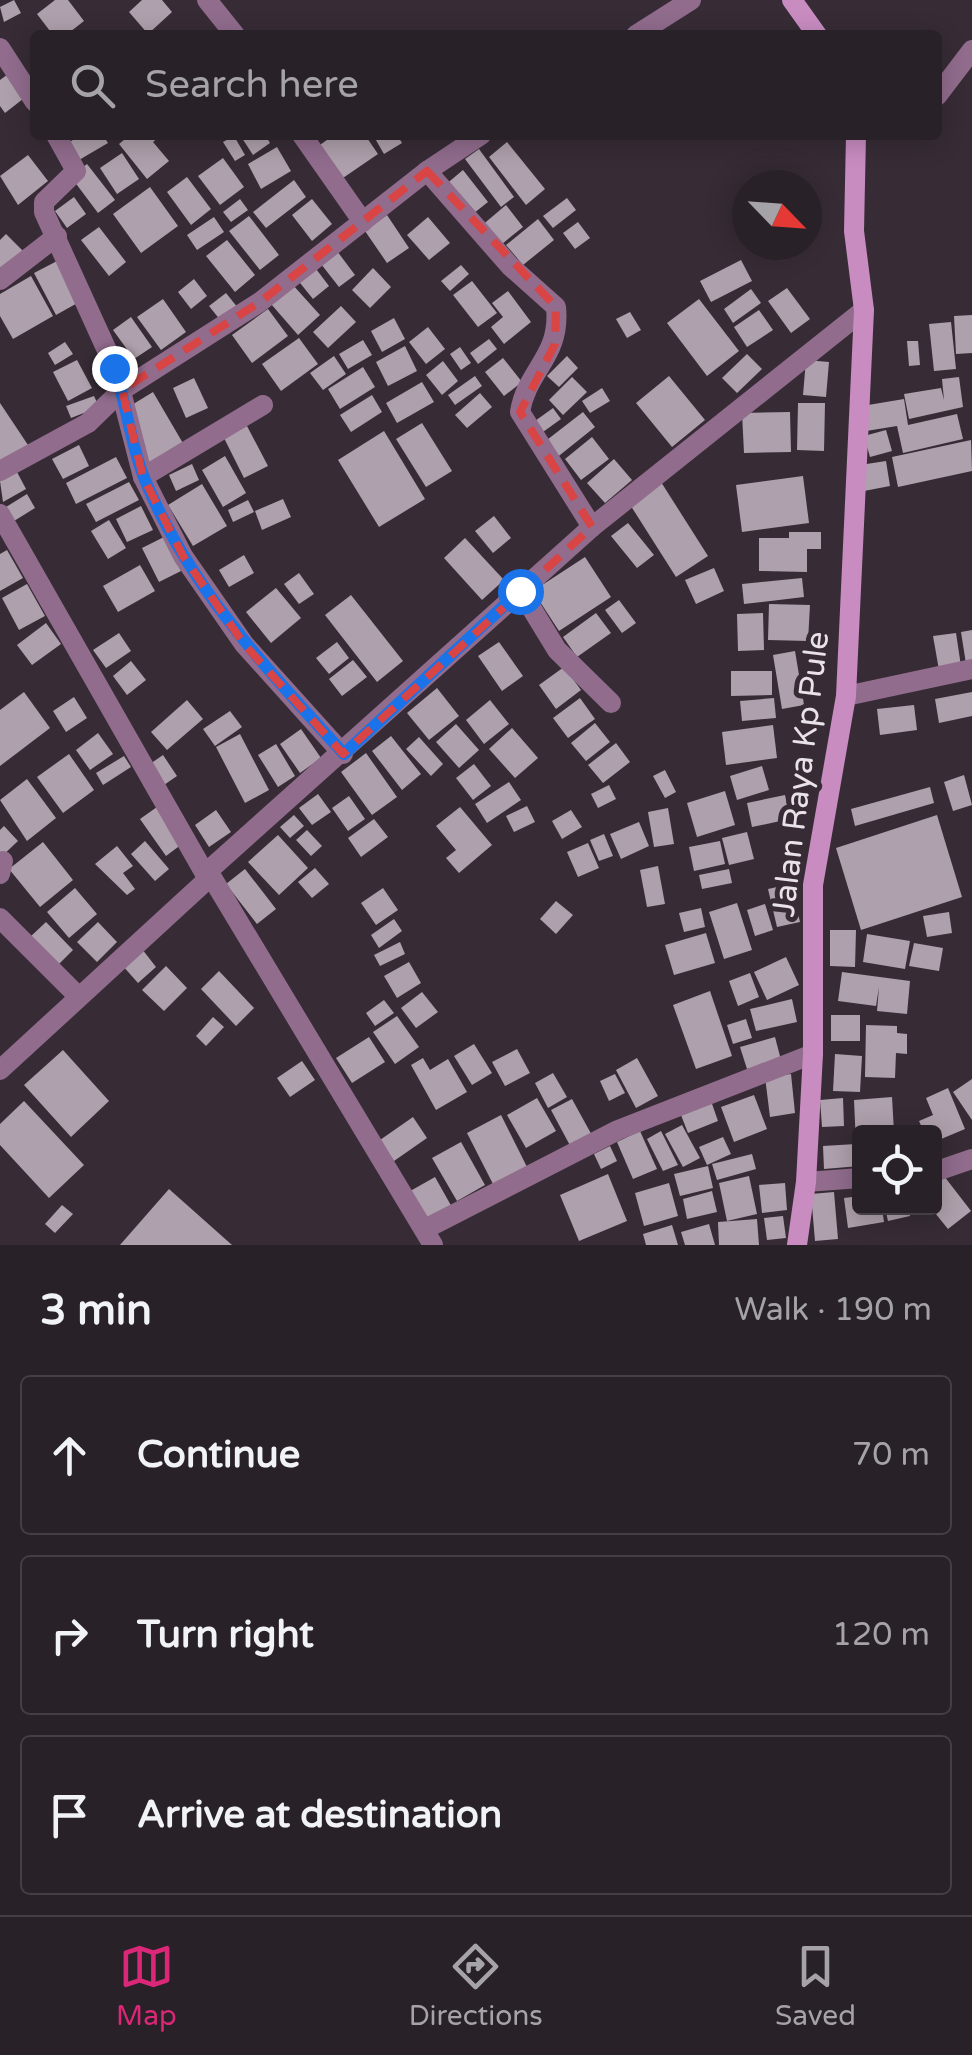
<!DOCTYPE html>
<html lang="en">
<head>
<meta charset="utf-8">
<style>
	body { margin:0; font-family:"Varela Round",sans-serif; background:#352e34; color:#f1f3f6 }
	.controls { position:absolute; right:30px; bottom:30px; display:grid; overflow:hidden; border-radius:10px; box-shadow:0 5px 25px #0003 }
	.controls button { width:90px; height:90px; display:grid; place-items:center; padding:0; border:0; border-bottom:2px solid #453e45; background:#292128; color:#f1f3f6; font:50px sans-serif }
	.compass { position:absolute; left:732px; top:170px; width:90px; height:90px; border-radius:50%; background:#292128; box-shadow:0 5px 25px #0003; rotate:115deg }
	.stop { position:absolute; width:30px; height:30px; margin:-22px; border:8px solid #1a73e8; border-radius:50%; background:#fff }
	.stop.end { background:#1a73e8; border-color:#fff; box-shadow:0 2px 10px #0008 }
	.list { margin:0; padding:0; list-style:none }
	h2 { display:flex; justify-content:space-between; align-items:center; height:130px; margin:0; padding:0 40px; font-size:42px }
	h2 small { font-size:32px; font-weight:400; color:#a5a3a8 }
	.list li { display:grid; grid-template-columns:65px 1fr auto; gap:30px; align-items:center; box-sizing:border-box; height:160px; margin:0 20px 20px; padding:0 20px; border:2px solid #453e45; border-radius:10px }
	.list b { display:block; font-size:38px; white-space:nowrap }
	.list em { font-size:32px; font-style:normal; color:#a5a3a8 }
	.icon { flex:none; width:55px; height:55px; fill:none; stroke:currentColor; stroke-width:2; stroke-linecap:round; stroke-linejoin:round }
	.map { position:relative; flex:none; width:972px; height:1245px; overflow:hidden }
	.search { position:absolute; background:#292128; box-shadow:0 5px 25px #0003; left:30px; right:30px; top:30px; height:110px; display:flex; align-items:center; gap:25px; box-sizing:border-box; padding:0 35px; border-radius:10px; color:#a5a3a8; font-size:38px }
	.sheet { height:670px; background:#292128 }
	nav { display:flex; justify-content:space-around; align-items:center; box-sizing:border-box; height:140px; border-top:2px solid #453e45; background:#292128; font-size:28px; color:#a5a3a8 }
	nav a { display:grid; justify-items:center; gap:5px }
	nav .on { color:#db2777 }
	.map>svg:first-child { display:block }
</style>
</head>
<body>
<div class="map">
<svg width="972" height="1245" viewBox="0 0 972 1245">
	<rect width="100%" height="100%" fill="#372c36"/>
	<g fill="#aea0ac">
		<path d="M14,0L21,13L4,22L0,7Z"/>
		<path d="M55,0H68L84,21L66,35H53L37,14Z"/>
		<path d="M142,0H162L172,12L148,34L129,12Z"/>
		<path d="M11,72L28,95L5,113L0,106V80Z"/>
		<path d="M81,135H103L108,143L79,160L68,143Z"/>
		<path d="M130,135H161L153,142L169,161L147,179L119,144Z"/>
		<path d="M240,135H265L270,143L253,155Z"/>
		<path d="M334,135H365L378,154L340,180L317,147Z"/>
		<path d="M373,135H397L402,143L384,154Z"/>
		<path d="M234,136L245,155L235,161L223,142Z"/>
		<path d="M507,142L545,189L526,205L489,157Z"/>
		<path d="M277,147L291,171L261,189L248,164Z"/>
		<path d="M479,149L514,197L501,207L465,159Z"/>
		<path d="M122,153L139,179L117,194L100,168Z"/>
		<path d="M28,155L48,181L18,205L0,176Z"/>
		<path d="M223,158L244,187L220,205L198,176Z"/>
		<path d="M87,164L115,200L98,213L71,177Z"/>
		<path d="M463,170L488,202L469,217L444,186Z"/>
		<path d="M187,177L211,209L191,225L167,192Z"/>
		<path d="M294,180L306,197L266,228L253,212Z"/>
		<path d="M150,187L178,226L141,253L113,214Z"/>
		<path d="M74,197L86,214L67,228L55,211Z"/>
		<path d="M567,198L576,210L553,228L543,216Z"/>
		<path d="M240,199L248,210L231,222L223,212Z"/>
		<path d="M312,199L332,224L312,241L292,215Z"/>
		<path d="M506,205L523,227L497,248L480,227Z"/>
		<path d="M387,215L409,248L387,263L365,231Z"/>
		<path d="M249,216L279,255L260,270L229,231Z"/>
		<path d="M214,217L224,232L197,250L187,235Z"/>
		<path d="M428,217L450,243L429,260L407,235Z"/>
		<path d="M538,219L554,240L523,265L506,245Z"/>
		<path d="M578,222L590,238L575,249L563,233Z"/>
		<path d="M99,227L126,262L109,276L81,240Z"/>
		<path d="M6,234L25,253L5,273L0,267V240Z"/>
		<path d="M227,240L255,275L235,292L206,256Z"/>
		<path d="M337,251L355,275L339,287L321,264Z"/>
		<path d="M59,260L81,301L56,315L34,273Z"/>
		<path d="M741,260L752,281L711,302L700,281Z"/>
		<path d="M313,265L329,286L313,299L296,278Z"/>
		<path d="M461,265L469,274L450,291L441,281Z"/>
		<path d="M373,268L391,287L370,308L352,290Z"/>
		<path d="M31,276L53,316L13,339L0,316V294Z"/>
		<path d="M194,279L207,296L191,309L178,292Z"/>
		<path d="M472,281L497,313L478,327L453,295Z"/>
		<path d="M292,284L320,315L298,335L271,304Z"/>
		<path d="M787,288L810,319L791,333L768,301Z"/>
		<path d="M751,289L761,303L733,323L724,309Z"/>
		<path d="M508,291L531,322L504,344L491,327L503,317L492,303Z"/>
		<path d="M226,293L238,308L221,321L209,306Z"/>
		<path d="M163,299L186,332L161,350L137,317Z"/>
		<path d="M699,299L739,351L707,376L667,323Z"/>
		<path d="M341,306L356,322L328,348L313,332Z"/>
		<path d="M268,309L288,336L252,363L232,335Z"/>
		<path d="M759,310L773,330L747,347L734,327Z"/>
		<path d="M630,312L641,330L627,338L616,319Z"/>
		<path d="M972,315V353L956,354L954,316Z"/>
		<path d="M131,317L152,347L134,359L113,330Z"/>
		<path d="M394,318L405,339L382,352L371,331Z"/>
		<path d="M951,322L956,369L934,371L929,324Z"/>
		<path d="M428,327L445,349L426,364L409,342Z"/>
		<path d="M299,338L318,364L281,391L262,364Z"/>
		<path d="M489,339L497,349L478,364L470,353Z"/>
		<path d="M363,340L372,355L348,369L339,354Z"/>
		<path d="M907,341H918L920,365L909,366Z"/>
		<path d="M65,342L73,354L55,365L48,353Z"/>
		<path d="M405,346L417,371L388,386L376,362Z"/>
		<path d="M460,347L471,363L461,370L450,354Z"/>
		<path d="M747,354L762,369L737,393L722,378Z"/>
		<path d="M334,356L346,374L323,390L310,373Z"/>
		<path d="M567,356L578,368L559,387L547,376Z"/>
		<path d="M503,358L522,382L504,396L485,372Z"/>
		<path d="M77,360L92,388L68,401L53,372Z"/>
		<path d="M806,360L829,362L826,397L803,395Z"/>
		<path d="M443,361L458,381L442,395L426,375Z"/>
		<path d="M363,367L375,387L340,409L328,389Z"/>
		<path d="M475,376L482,386L455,405L448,395Z"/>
		<path d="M669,376L705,420L672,447L636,403Z"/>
		<path d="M572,377L587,392L563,415L549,400Z"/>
		<path d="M959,377L963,407L909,419L904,394L941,388L944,400L942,379Z"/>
		<path d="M194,378L208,408L186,418L173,388Z"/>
		<path d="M422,382L434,402L397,423L386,403Z"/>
		<path d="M602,388L610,401L590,413L582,401Z"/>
		<path d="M153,392L184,445L148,467L117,414Z"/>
		<path d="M480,393L492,407L467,428L455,415Z"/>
		<path d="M372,395L382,412L351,432L340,415Z"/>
		<path d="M94,396L99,407L71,418L66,406Z"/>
		<path d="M904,399L908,425L957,414L963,439L903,453L897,426L866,431L862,406Z"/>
		<path d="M0,403L28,445L0,463Z"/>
		<path d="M798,403H825L824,451L797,450Z"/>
		<path d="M553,408L561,419L543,432L535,421Z"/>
		<path d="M583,412L595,427L555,459L543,443Z"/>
		<path d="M790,412L791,452L744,453L742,413Z"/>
		<path d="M422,423L452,471L426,487L396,439Z"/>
		<path d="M247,426L268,466L244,478L224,438Z"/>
		<path d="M886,430L892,451L870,457L864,436Z"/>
		<path d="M384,431L425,499L379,527L338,460Z"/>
		<path d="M592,437L609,459L581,480L565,459Z"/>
		<path d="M971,440L972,471L898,487L892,457Z"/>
		<path d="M79,445L89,466L63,479L52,459Z"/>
		<path d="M225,456L246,493L223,507L202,470Z"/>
		<path d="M116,457L127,478L76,504L66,483Z"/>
		<path d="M614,459L632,480L605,503L587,483Z"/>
		<path d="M886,461L890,486L864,491L860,465Z"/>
		<path d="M192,464L199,480L176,491L169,475Z"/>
		<path d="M17,472L26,489L3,502L0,481Z"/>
		<path d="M803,476L809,523L742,532L736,485Z"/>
		<path d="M129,482L139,500L96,522L86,504Z"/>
		<path d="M661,482L708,556L676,577L629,503Z"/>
		<path d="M202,484L227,526L193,546L168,505Z"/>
		<path d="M27,494L35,508L14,521L6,507Z"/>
		<path d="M283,499L291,517L262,530L255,511Z"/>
		<path d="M248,500L254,512L233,522L228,510Z"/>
		<path d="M141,506L153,530L127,542L116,519Z"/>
		<path d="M494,516L511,538L493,553L475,531Z"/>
		<path d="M109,520L126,548L108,559L91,531Z"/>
		<path d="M628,523L654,555L637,568L611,536Z"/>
		<path d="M789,532H821V549H807V572L759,571V538H789Z"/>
		<path d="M164,537L181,571L159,582L142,548Z"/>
		<path d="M465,538L504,580L482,600L444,558Z"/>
		<path d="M7,550L23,578L0,591V554Z"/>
		<path d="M244,555L254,573L229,587L219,570Z"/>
		<path d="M585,557L611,597L559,631L533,591Z"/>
		<path d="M140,565L155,591L118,612L103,586Z"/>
		<path d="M714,568L724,591L696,604L685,580Z"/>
		<path d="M299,573L314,594L299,604L284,584Z"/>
		<path d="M802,578L804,597L744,604L742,584Z"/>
		<path d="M27,584L45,616L19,630L2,598Z"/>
		<path d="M276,588L301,618L271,643L246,612Z"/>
		<path d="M351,595L403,661L377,682L325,615Z"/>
		<path d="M619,600L636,623L622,633L605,610Z"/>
		<path d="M769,604L810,605L808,641L768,640Z"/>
		<path d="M596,613L611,633L577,657L563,637Z"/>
		<path d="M763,613L764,650L738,651L737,614Z"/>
		<path d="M46,623L61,644L32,665L17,645Z"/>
		<path d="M972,630V663L966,664L961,632Z"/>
		<path d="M119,633L131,651L106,668L93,650Z"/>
		<path d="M956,633L961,666L939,670L933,636Z"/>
		<path d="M337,642L349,658L329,674L316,658Z"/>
		<path d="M499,642L523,676L502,691L478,656Z"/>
		<path d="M795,651L804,705L782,709L773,655Z"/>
		<path d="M353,660L367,677L342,696L329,679Z"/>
		<path d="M131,661L146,680L127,695L113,676Z"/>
		<path d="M564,667L581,690L556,709L539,685Z"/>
		<path d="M731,671H772V695L731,696Z"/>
		<path d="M437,688L459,716L429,740L407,713Z"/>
		<path d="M24,692L50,728L0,766V710Z"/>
		<path d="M972,692V716L939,723L935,699Z"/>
		<path d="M74,697L87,718L66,732L53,711Z"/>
		<path d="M580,698L595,719L568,738L553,718Z"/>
		<path d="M774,698L776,718L742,721L740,701Z"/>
		<path d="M187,700L203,719L167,750L151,732Z"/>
		<path d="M490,700L509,724L484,744L466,720Z"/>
		<path d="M914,705L917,730L880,735L877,709Z"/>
		<path d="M230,711L242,727L215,746L203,729Z"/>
		<path d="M595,723L610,742L586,761L571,743Z"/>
		<path d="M456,724L479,750L459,768L436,742Z"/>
		<path d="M773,725L777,758L726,765L722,732Z"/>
		<path d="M512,728L538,758L515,778L489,749Z"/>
		<path d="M301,729L321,758L300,773L280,744Z"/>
		<path d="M98,733L113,754L90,770L76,750Z"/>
		<path d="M240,734L269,790L245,803L216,747Z"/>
		<path d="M391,736L421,774L402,790L372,751Z"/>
		<path d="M419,737L443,764L431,776L406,749Z"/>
		<path d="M616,743L630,762L603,783L588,765Z"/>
		<path d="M276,744L295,776L278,787L258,755Z"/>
		<path d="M366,753L397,797L372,815L341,772Z"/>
		<path d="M69,754L94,790L63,813L37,777Z"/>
		<path d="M163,755L177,776L164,785L150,764Z"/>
		<path d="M124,756L131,767L103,785L96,773Z"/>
		<path d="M474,764L491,786L473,800L456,778Z"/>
		<path d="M762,766L769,790L737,800L730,776Z"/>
		<path d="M665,770L676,792L665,798L653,776Z"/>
		<path d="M964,775L972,805L953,811L944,782Z"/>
		<path d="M27,779L56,818L27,841L0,800Z"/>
		<path d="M509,782L521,800L487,823L475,804Z"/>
		<path d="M609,785L616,799L598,808L591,794Z"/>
		<path d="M930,787L934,803L855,826L851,809Z"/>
		<path d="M725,791L735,825L697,837L687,803Z"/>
		<path d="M318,794L331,812L312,825L299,808Z"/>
		<path d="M785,795L790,819L752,827L747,803Z"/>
		<path d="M349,796L365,819L348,831L332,808Z"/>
		<path d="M527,806L535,822L514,832L506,816Z"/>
		<path d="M157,807L182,844L166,856L140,819Z"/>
		<path d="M460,807L492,845L459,873L446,858L456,850L436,826Z"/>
		<path d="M668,808L674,844L654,847L648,812Z"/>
		<path d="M216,810L231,832L209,847L195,825Z"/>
		<path d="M571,810L582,827L562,839L552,821Z"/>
		<path d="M294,815L304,826L290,838L280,827Z"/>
		<path d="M937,815L962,897L861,930L836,848Z"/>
		<path d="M374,819L388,837L361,857L348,838Z"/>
		<path d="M639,822L649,846L621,859L610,834Z"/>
		<path d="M4,826L18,841L0,858V830Z"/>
		<path d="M307,830L322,846L311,856L296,840Z"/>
		<path d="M747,832L754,859L729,865L722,838Z"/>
		<path d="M604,834L613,856L599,861L590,840Z"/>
		<path d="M278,835L308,868L279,895L248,862Z"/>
		<path d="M145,841L169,869L155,881L131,854Z"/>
		<path d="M720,841L725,864L694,871L689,847Z"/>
		<path d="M43,842L73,880L40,907L9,869Z"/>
		<path d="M588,843L599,868L578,877L567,852Z"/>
		<path d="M117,846L133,866L123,873L135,889L127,895L95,864Z"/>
		<path d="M658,866L665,904L647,907L640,870Z"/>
		<path d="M315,868L329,884L312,898L298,882Z"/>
		<path d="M245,869L276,909L257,924L226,884Z"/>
		<path d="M729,869L732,883L702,889L699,875Z"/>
		<path d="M791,884L800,922L777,927L768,889Z"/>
		<path d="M75,888L97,914L69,938L47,912Z"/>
		<path d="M383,888L398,910L376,925L361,903Z"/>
		<path d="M556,901L573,915L556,934L540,919Z"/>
		<path d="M737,903L752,950L724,959L709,912Z"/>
		<path d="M765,904L773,930L755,936L747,910Z"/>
		<path d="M701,908L705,927L684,932L679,913Z"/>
		<path d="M949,912L952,933L927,937L923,916Z"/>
		<path d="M394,919L402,931L379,948L371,935Z"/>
		<path d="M46,922L73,950L56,967L29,938Z"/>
		<path d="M98,922L117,942L97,962L77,942Z"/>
		<path d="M830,930H856L855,967L830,966Z"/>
		<path d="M706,933L715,963L674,975L665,945Z"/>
		<path d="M867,934L910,941L905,969L863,962Z"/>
		<path d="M400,942L405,954L380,966L374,955Z"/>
		<path d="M914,943L943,948L939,971L909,966Z"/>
		<path d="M142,949L156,967L138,983L122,965Z"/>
		<path d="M786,957L799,985L767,1000L754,972Z"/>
		<path d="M409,962L421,983L397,998L384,976Z"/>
		<path d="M166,966L187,988L164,1011L142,990Z"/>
		<path d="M219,971L254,1008L236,1026L201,989Z"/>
		<path d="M842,972L910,981L907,1014L877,1011L879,987L876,1006L838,1001Z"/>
		<path d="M750,973L759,997L738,1006L729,981Z"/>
		<path d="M710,991L732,1056L696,1069L673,1005Z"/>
		<path d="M422,992L438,1012L416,1028L401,1008Z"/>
		<path d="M792,999L797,1022L756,1031L750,1009Z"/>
		<path d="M384,1000L394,1013L375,1026L366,1013Z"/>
		<rect x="831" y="1015" width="29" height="26"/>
		<path d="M397,1016L419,1047L395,1064L373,1032Z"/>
		<path d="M213,1017L224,1027L206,1046L196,1036Z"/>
		<path d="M746,1019L752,1038L733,1044L727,1025Z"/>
		<path d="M866,1025L897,1026V1033L907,1034V1054L896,1053L895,1078L865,1077Z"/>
		<path d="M369,1037L385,1062L352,1083L336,1058Z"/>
		<path d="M775,1037L781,1060L747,1069L740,1047Z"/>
		<path d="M474,1044L492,1073L472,1085L454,1056Z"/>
		<path d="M517,1049L530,1073L505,1086L492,1062Z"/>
		<path d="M63,1050L109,1101L71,1137L24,1085Z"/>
		<path d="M835,1054L862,1056L860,1092L833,1091Z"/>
		<path d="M423,1058L430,1070L448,1059L467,1092L436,1110L411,1065Z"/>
		<path d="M637,1058L658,1096L636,1108L616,1070Z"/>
		<path d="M302,1061L315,1080L290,1097L277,1078Z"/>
		<path d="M553,1073L567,1097L548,1108L535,1083Z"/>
		<path d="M615,1074L625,1093L609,1101L600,1081Z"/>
		<path d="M791,1074L795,1113L770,1117L765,1077Z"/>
		<path d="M972,1079V1120L953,1092Z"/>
		<path d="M948,1088L965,1129L934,1142V1132H924L919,1121L933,1115L926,1098Z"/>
		<path d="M754,1095L767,1129L734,1142L721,1107Z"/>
		<path d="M892,1097L894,1132H860V1166L824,1169L823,1146L856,1144L854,1100Z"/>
		<path d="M537,1098L556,1131L526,1148L507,1115Z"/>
		<path d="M710,1098L718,1121L688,1133L679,1110Z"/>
		<path d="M843,1098L844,1126L822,1127L820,1100Z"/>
		<path d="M572,1099L594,1139L573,1151L551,1110Z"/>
		<path d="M24,1101L84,1165L49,1198L0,1145V1124Z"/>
		<path d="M501,1115L527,1167L493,1184L467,1133Z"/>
		<path d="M413,1117L427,1138L394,1161L380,1140Z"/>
		<path d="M682,1125L700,1158L683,1167L665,1134Z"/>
		<path d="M640,1131L657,1169L633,1179L617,1142Z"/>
		<path d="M661,1131L678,1165L663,1171L647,1139Z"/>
		<path d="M723,1137L731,1154L707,1165L699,1147Z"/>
		<path d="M461,1142L485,1185L457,1201L432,1158Z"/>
		<path d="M610,1146L617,1161L601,1169L594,1154Z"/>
		<path d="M752,1154L756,1169L717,1180L712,1164Z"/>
		<path d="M708,1166L713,1188L680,1196L674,1174Z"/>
		<path d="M608,1174L627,1221L579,1241L560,1195Z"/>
		<path d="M749,1176L757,1214L727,1221L719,1183Z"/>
		<path d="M944,1176L971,1211L948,1229L931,1208L934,1184Z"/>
		<path d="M435,1177L453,1209L424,1227L405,1194Z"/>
		<path d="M669,1183L678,1216L644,1226L635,1193Z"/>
		<path d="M785,1183L787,1210L762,1213L759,1185Z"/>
		<path d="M169,1189L232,1245H120Z"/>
		<path d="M712,1191L717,1212L687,1219L683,1199Z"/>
		<path d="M834,1192L838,1239L815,1241L811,1194Z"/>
		<path d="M860,1196V1208H882L884,1222L848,1228L844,1198Z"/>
		<path d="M62,1205L73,1214L55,1233L45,1224Z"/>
		<path d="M885,1208H909L910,1216L888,1221Z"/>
		<path d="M783,1216L786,1238L767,1240L764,1218Z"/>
		<path d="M757,1219L759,1245H719L718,1222Z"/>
		<path d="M709,1224L715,1245H685L681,1232Z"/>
		<path d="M672,1225L678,1245H646L643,1234Z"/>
	</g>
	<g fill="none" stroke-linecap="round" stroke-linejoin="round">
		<g stroke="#916c8d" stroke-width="20">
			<path d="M207,0L235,35"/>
			<path d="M636,35L691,0"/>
			<path d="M0,48L35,102"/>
			<path d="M937,96L972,50"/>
			<path d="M56,135L76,171L44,202V212L115,368L143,477L183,556L244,644L343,754"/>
			<path d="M302,135L363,222"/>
			<path d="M427,171L510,266L556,307C561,357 527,369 520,412L592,527"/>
			<path d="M0,280L57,236"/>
			<path d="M0,471L88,423L122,390L260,302L427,171L481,135"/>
			<path d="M143,477L263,405"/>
			<path d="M0,514L208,879"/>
			<path d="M521,591L557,650L611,703"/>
			<path d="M846,696L972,669"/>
			<path d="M208,871L433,1245"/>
			<path d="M0,874L3,861"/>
			<path d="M0,918L77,995"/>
			<path d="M0,1070L208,879V871L592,527L864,310"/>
			<path d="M934,1172L972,1159"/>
			<path d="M806,1182L860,1178"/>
			<path d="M425,1229L618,1130L813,1054"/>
		</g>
		<g stroke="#c88cc1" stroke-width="20">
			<path d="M792,0L817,35"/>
			<path d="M797,1245L806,1182L813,1054V885L846,696L864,310L854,231L856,135"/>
		</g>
	</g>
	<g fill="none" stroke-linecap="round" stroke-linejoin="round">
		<path stroke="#1a73e8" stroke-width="12" d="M114,368C127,404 130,444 145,480C189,587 267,669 344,754L520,591"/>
	</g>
	<path fill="none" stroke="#d94445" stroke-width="8" stroke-dasharray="20 12" stroke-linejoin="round" d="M427,171L556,307L555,344L520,412L592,527L343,754L244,644L183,556L143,477L122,390L260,302Z"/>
	<g text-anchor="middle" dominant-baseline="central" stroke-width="10" stroke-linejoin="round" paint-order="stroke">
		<g font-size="32" fill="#e9e2e8" stroke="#372c36">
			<text transform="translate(801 774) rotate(-83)">Jalan Raya Kp Pule</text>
		</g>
	</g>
</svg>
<div class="controls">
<button><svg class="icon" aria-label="locate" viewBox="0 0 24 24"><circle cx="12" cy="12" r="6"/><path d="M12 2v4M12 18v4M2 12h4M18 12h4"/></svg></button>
</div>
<svg class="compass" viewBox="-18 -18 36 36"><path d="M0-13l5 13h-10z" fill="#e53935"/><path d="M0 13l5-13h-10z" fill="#a5a3a8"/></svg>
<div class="stop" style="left:520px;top:591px"></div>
<div class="stop end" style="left:114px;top:368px"></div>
<div class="search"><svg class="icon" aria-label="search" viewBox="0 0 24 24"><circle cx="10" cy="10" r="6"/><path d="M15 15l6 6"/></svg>Search here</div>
</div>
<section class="sheet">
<h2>3 min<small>Walk · 190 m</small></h2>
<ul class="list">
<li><svg class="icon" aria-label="ahead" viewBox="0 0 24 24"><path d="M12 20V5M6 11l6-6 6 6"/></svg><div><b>Continue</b></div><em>70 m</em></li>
<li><svg class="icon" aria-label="right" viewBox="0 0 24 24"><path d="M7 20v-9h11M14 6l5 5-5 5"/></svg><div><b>Turn right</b></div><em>120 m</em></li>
<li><svg class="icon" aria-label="arrive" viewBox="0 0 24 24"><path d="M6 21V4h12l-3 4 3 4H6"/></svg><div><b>Arrive at destination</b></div></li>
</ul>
</section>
<nav>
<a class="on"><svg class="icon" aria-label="map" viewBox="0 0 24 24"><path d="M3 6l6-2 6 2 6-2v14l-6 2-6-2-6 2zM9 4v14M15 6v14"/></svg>Map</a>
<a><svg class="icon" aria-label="directions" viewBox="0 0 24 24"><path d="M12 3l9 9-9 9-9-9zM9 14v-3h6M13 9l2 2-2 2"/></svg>Directions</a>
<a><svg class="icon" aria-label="saved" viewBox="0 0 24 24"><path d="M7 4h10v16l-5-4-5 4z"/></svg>Saved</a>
</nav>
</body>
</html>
